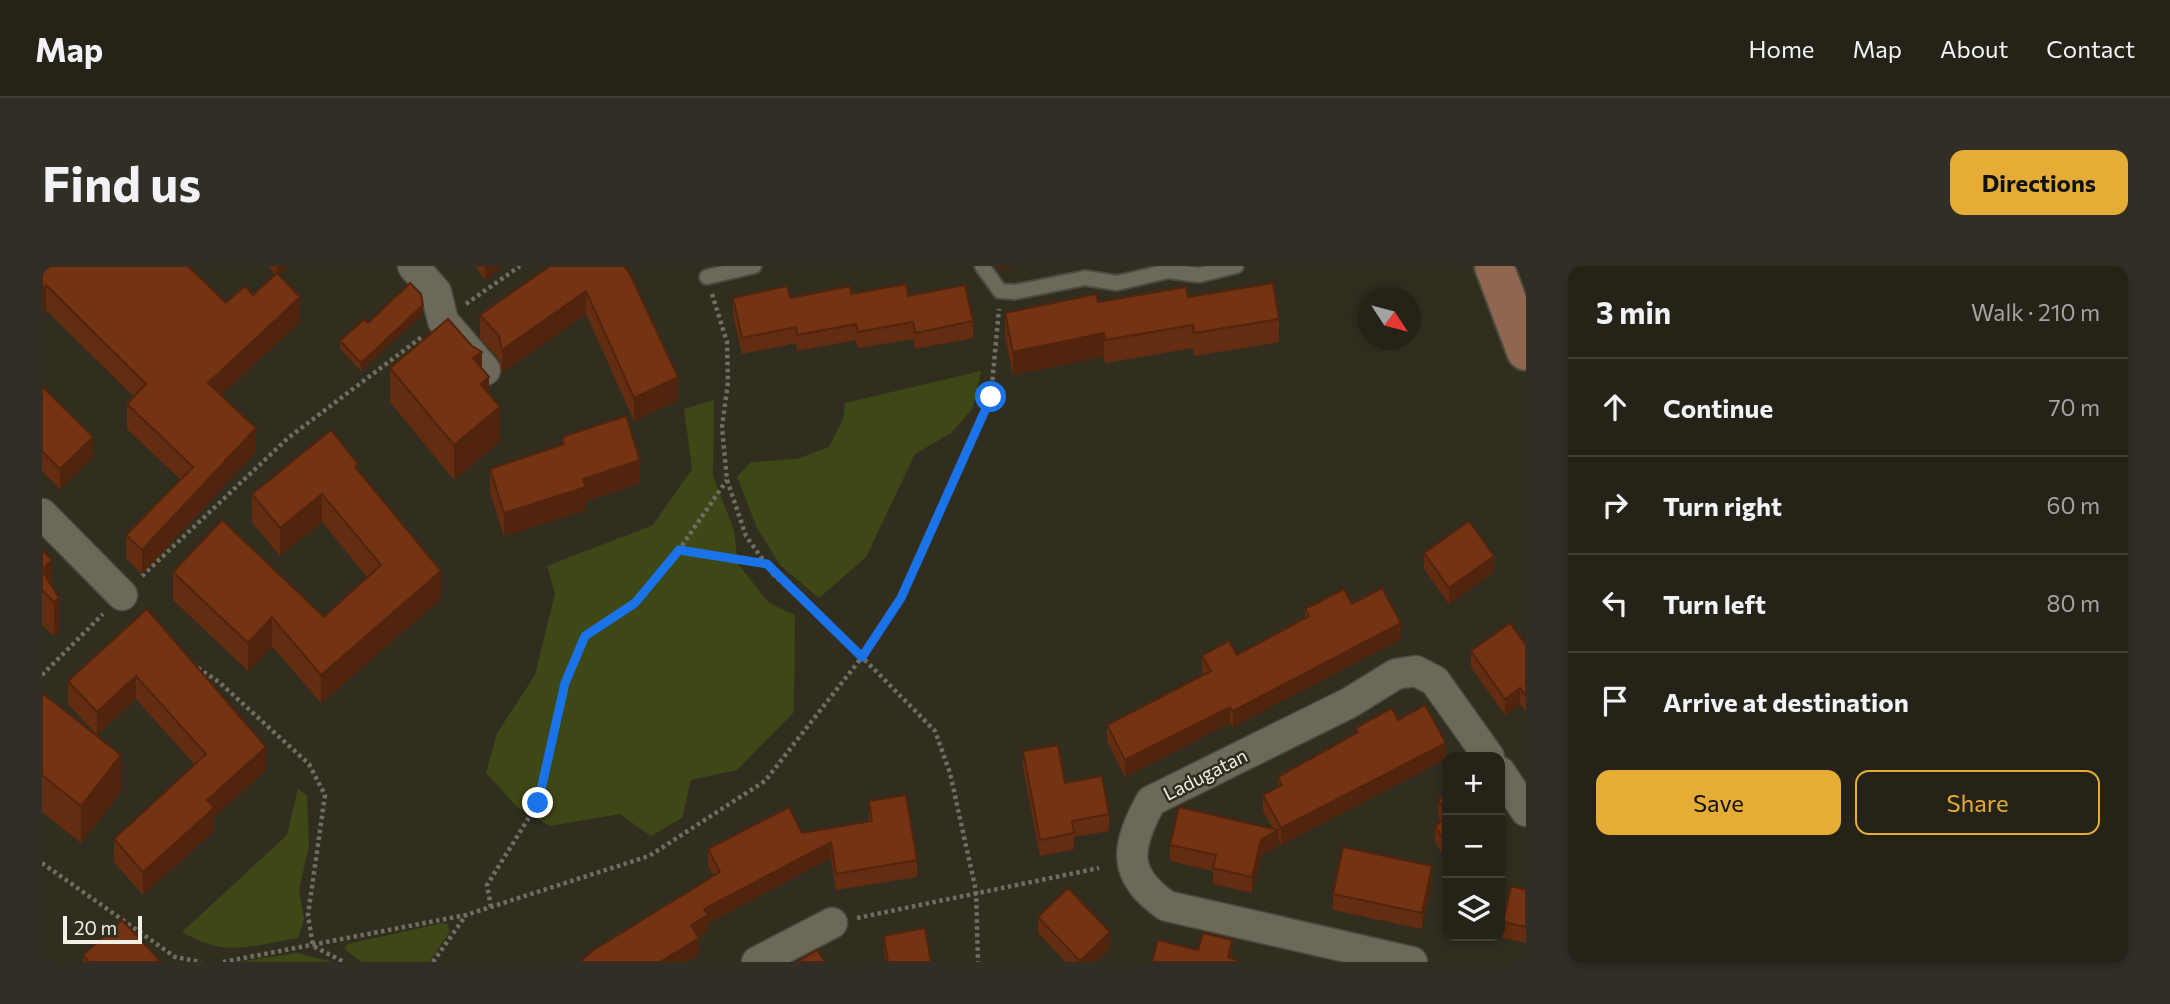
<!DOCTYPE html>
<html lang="en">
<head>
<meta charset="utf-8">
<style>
	body { margin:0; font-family:Commissioner,sans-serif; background:#312f25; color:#f1f3f6 }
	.controls { position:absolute; right:21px; bottom:21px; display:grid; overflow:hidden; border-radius:14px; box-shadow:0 4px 10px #0003 }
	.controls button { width:63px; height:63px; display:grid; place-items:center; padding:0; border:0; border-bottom:2px solid #423f37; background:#252218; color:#f1f3f6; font:35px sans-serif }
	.compass { position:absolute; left:1316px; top:21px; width:63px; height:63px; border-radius:50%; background:#252218; box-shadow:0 4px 10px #0003; rotate:126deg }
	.scale { position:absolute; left:21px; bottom:18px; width:79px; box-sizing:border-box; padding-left:7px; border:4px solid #f1efe6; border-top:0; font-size:19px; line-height:24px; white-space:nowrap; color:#f1efe6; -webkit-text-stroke:5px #312e20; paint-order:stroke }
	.stop { position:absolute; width:21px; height:21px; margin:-16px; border:5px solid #1a73e8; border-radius:50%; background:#fff }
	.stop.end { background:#1a73e8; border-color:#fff; box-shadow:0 2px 7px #0008 }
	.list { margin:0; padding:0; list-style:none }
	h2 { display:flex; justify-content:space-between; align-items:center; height:91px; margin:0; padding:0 28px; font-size:30px }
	h2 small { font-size:23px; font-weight:400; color:#a3a4a2 }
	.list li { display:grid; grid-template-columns:46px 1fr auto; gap:21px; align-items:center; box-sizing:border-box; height:98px; padding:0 28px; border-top:2px solid #423f37 }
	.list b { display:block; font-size:26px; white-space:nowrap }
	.list em { font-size:23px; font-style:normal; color:#a3a4a2 }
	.actions { display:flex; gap:14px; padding:21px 28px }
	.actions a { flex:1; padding:16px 0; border:2px solid #e6ad36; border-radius:14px; text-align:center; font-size:24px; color:#e6ad36 }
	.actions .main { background:#e6ad36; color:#111 }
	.icon { flex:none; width:38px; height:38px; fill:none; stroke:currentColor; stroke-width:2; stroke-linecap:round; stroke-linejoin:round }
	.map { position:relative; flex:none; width:1484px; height:696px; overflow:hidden; border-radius:14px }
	header { display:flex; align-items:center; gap:42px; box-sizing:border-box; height:98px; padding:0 35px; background:#252218; border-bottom:2px solid #423f37 }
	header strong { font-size:33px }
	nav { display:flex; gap:38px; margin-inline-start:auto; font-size:24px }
	.intro { display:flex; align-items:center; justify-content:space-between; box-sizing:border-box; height:168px; padding:0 42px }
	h1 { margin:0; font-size:49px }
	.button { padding:18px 32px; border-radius:14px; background:#e6ad36; color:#111; font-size:24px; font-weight:700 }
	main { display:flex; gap:42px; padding:0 42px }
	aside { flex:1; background:#252218; border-radius:14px; box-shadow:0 4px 10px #0003 }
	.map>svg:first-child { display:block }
</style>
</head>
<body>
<header>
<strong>Map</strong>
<nav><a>Home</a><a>Map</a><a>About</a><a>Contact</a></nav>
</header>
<div class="intro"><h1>Find us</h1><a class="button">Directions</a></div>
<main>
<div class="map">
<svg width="1484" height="696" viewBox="0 0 1484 696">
	<rect width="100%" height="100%" fill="#312e20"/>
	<g fill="#3e4817">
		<path d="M939,105L931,142L909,167L873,188L824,291L777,332L739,300L715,262L695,211L709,196L755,193L787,181L801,153L803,137Z"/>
		<path d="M672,134L671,210L692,264L696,298L727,337L753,349L752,446L695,504L649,514L640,552L609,570L578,548L508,560L475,541L444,507L455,467L493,409L513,328L505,300L611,259L650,203L642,143Z"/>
		<path d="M256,523L265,530L267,579L257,624L262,653L256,672C208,680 185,692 140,666L245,569Z"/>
		<path d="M401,657L406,659L408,665L387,696H320L302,683L306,678Z"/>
		<path d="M255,687L291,696H200L202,695Z"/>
	</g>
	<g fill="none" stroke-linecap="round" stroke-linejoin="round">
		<defs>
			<g id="lane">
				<path d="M940,0L958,25L973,26L1043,12L1075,17L1126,5L1157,9L1194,0"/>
				<path d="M665,11L712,0"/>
			</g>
			<g id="street">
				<path d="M371,0L394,26L401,55L443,104"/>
				<path d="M0,248L80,329"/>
				<path d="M1458,506L1484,545"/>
				<path d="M715,696L790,657"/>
				<path d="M1370,696L1125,640C1079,609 1084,581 1109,535L1307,437L1354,408L1374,405L1393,415L1447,491"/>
			</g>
			<path id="secondary" d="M1452,0L1484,85"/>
		</defs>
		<use href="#lane" stroke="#4d4a3e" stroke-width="18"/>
		<use href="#street" stroke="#4d4a3e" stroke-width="33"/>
		<use href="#secondary" stroke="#4d4a3e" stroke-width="42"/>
		<g stroke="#706d61" stroke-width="4.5" stroke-dasharray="3.5 3.5" stroke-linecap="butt">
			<path d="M670,28L685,76L686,116L680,161L685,214L704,270L731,308L820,391L893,465L908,507L934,625L936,696"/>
			<path d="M424,38L478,0"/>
			<path d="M637,284L724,298"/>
			<path d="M100,310L246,172L381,70"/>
			<path d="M150,398L177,416L267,498L283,529L266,649L271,680L302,696"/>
			<path d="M0,409L61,348"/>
			<path d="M0,597L133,691L159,696"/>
			<path d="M449,641L445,619L496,537L523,417L543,370L592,337L637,284L685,214"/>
			<path d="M815,652L1057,602"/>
			<path d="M181,696L424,649L607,590L723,515L820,391L859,332L949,130L957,43"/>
			<path d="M391,696L424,649"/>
		</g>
		<use href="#lane" stroke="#6d695a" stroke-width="14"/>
		<use href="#street" stroke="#6d695a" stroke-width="30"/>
		<use href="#secondary" stroke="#8f664f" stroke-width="38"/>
	</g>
	<g fill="#642c10">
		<path d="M0,0L184,37L211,29L233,8L226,0H246L237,8L258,56L179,129L214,186L100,308L84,293V269L139,214L85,163V138L92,131L4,44L0,48Z"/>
		<path d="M433,0H461L443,14Z"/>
		<path d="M582,0L636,134L592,155L544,48L460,107L457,93L438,72V49Z"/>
		<path d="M809,28L866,30L931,55V72L873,83L871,73L816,82L814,74L755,85L754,77L700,88L691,49V32H748Z"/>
		<path d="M1146,31L1237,53V76L1152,90L1151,82L1063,97L1062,90L971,109L963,70V47L1056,36Z"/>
		<path d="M381,48L319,105L298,83V75L326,57Z"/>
		<path d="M348,102L440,103L458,176L412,214L348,136Z"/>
		<path d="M0,120L51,191L18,223L0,205Z"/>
		<path d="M520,171L598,217L544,235V244L462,270L448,226V203L520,179Z"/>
		<path d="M316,205L399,333L279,437L230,380L206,405L131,334V306L282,351L325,311L280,256L238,290L210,256V228Z"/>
		<path d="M0,284L10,321L17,367L12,370L0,359Z"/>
		<path d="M1382,287L1452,306L1407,338L1382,303Z"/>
		<path d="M1310,338L1359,373L1191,461L1188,457L1083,511L1065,475V459L1162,409L1160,406V390L1195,389L1263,352V343Z"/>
		<path d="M105,343L224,504L172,551V565L101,629L72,596V573L153,499L94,433L55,469L26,438V415Z"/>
		<path d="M1484,379V446L1478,438L1463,449L1429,401V385Z"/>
		<path d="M0,427L79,526L39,577L0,546Z"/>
		<path d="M1356,454L1404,493L1239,579L1236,572V580L1219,590L1210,627L1171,618V605L1128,595V579L1231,563L1221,545V529L1236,521V511L1314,468V462Z"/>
		<path d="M981,485L1067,548V565L1032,571V583L998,590L981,501Z"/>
		<path d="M1405,528V594L1393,576V560L1399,555L1396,550V534Z"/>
		<path d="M827,535L875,594V611L794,624L789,592L666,657V665L656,671L657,688L644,696L672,610L666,599V583L827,555Z"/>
		<path d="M1390,616L1380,663L1291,644V628Z"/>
		<path d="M1484,624V677L1461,672V656Z"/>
		<path d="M996,651L1068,682L1053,696H1024L996,667Z"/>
		<path d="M842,670L889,696H844L842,686Z"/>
		<path d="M41,689L119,696H41Z"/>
	</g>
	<g fill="#51240d">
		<path d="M235,0H246L235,10Z"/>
		<path d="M443,0H461L443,14Z"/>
		<path d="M955,0H974L955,4Z"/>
		<path d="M4,19V44L0,48V24Z"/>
		<path d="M544,25V48L460,107V84Z"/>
		<path d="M258,31V56L166,141V117Z"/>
		<path d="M381,39V48L319,105V97Z"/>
		<path d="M1062,67V90L971,109V86Z"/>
		<path d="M440,86V117L447,111V146L431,92Z"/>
		<path d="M636,111V134L592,155V132Z"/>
		<path d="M458,141V176L412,214V179Z"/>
		<path d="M214,162V186L100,308V284Z"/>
		<path d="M51,171V191L18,223V203Z"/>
		<path d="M598,194V217L544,235V244L462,270V247L541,213Z"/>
		<path d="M280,228V256L238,290V262Z"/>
		<path d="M1452,290V306L1407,338V322Z"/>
		<path d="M10,294V328L0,304Z"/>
		<path d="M399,305V333L279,437V409Z"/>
		<path d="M17,332V367L12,370V336Z"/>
		<path d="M230,351V380L206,405V377Z"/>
		<path d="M1359,357V373L1191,461V445Z"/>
		<path d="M94,410V433L55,469V446Z"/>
		<path d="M1478,422V438L1463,449V433Z"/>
		<path d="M1188,441V457L1083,511V494Z"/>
		<path d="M1404,477V493L1239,579V562Z"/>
		<path d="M224,481V504L172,551V565L101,629V606L165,534Z"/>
		<path d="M79,489V526L39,577V540Z"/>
		<path d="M1463,561V578L1458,581V565Z"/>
		<path d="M1236,564V580L1219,590L1210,627V611L1219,574Z"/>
		<path d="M789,576V592L666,657V665L649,675V659L662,643Z"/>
		<path d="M1390,600V616L1380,663V647Z"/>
		<path d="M1068,666V682L1053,696H1038V695Z"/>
		<path d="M657,672V688L644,696H618Z"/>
		<path d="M1190,674V691L1189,696L1186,691Z"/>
	</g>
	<g fill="#743313" stroke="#51240d" stroke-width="2">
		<path d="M0,0H146L184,37L203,20L211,29L235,7L258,31L166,117L214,162L100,284L84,269L151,201L85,138L104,118L4,19L0,24Z"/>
		<path d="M508,0H582L588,8L636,111L592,132L544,25L460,84L457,70L438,49Z"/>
		<path d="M368,17L379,28L381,39L319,97L298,75L322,53L326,57Z"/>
		<path d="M1231,17L1237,53L1152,67L1151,59L1063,74L1062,67L971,86L963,47L1054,28L1056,36L1144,21L1146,31Z"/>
		<path d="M864,18L866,30L923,19L931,55L873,67L871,56L816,66L814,58L755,69L754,61L700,72L691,32L745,20L748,32L808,20L809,28Z"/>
		<path d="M406,53L430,80L440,86L431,92L447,111L439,118L458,141L412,179L348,102Z"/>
		<path d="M0,120L51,171L18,203L0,185Z"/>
		<path d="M584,150L598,194L541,213L544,221L462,247L448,203L522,178L520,171Z"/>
		<path d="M289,164L316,198L313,201L399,305L279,409L230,351L206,377L131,306L180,254L282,351L339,299L280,228L238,262L210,228Z"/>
		<path d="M1427,255L1452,290L1407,322L1382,287Z"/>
		<path d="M0,284L10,294L0,304L17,332L12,336L0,324Z"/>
		<path d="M1340,322L1359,357L1191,445L1188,441L1083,494L1065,459L1169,405L1160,390L1187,375L1195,389L1267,350L1263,343L1302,323L1310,338Z"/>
		<path d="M105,343L224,481L165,534L172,542L101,606L72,573L164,488L94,410L55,446L26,415Z"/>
		<path d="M1468,357L1484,379V430L1478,422L1463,433L1429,385Z"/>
		<path d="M0,427L79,489L39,540L0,509Z"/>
		<path d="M1383,439L1404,477L1239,562L1221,529L1240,519L1236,511L1316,466L1314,462L1350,442L1356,454Z"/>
		<path d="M1016,479L1023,517L1060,510L1067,548L1030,555L1032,567L998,574L981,485Z"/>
		<path d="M1405,528V547L1396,534Z"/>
		<path d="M864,529L875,594L794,608L789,576L662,643L666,649L649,659L657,672L618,696H538L550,685L678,606L666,583L747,541L760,567L830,555L827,535Z"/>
		<path d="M1137,541L1236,564L1219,574L1210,611L1171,602L1174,589L1128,579Z"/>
		<path d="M1405,551V578L1393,560Z"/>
		<path d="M1458,554L1463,561L1458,565Z"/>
		<path d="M1301,581L1390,600L1380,647L1291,628Z"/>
		<path d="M1469,620L1484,624V661L1461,656Z"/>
		<path d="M1026,622L1068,666L1038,695L996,651Z"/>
		<path d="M80,654L119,696H47L41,689Z"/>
		<path d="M883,662L889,696H846L842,670Z"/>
		<path d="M1161,667L1190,674L1186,691L1196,694L1195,696H1110L1116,674L1156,684Z"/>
		<path d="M775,684L783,696H755Z"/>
	</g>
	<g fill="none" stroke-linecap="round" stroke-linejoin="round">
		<path stroke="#1a73e8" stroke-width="9" d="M496,537L523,417L543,370L593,337L637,284L725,298L820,391L859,332L949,131"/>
	</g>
	<g text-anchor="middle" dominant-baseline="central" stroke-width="5" stroke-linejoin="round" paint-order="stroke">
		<g font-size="19" fill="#f1efe6" stroke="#312e20">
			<text transform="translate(1163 508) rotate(-27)">Ladugatan</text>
		</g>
	</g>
</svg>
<div class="controls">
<button>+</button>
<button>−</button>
<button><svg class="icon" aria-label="layers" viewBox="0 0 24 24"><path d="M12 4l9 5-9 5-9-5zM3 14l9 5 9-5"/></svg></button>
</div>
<svg class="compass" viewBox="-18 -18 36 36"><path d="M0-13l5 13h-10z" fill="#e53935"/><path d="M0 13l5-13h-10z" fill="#a3a4a2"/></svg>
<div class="scale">20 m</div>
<div class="stop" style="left:949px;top:131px"></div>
<div class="stop end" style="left:496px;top:537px"></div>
</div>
<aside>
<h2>3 min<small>Walk · 210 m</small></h2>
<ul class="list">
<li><svg class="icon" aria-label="ahead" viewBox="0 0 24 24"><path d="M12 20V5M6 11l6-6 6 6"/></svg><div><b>Continue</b></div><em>70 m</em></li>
<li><svg class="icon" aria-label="right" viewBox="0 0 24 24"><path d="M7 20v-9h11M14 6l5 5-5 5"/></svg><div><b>Turn right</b></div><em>60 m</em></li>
<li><svg class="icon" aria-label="left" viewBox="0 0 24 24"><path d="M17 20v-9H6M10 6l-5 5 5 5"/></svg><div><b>Turn left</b></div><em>80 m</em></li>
<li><svg class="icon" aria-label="arrive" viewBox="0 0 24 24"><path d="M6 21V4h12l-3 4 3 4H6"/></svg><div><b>Arrive at destination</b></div></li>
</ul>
<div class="actions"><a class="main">Save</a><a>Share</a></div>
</aside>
</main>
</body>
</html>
